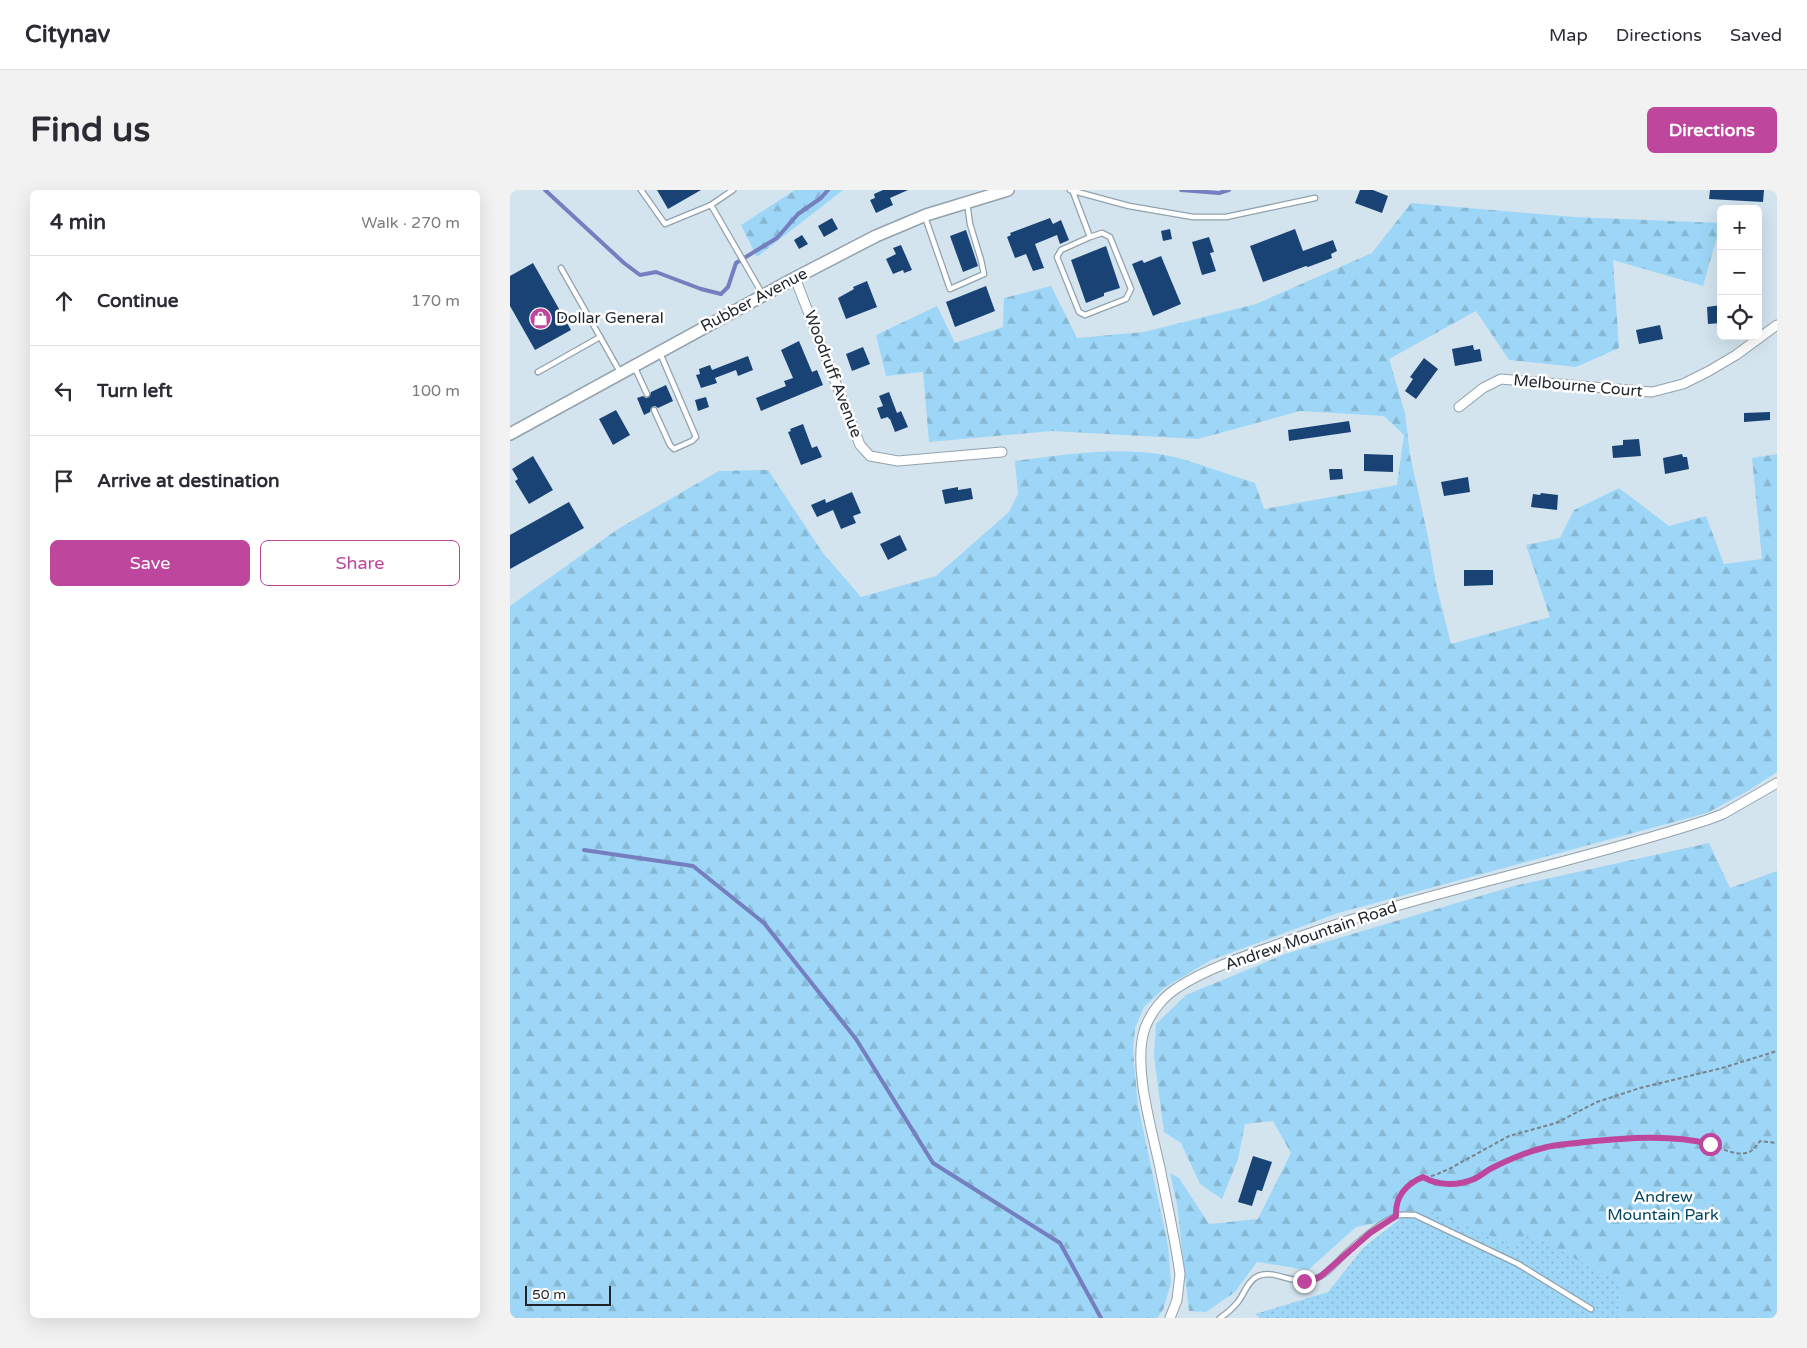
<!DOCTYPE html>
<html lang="en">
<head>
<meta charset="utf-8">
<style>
	body { margin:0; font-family:"Varela Round",sans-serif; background:#f2f2f3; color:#2b2b33 }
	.controls { position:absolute; right:15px; top:15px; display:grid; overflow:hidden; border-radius:8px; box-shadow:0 5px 20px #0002 }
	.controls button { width:45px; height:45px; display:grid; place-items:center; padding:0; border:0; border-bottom:1px solid #e1e1e2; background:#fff; color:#2b2b33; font:25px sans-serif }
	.scale { position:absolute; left:15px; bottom:12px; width:86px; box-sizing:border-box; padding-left:5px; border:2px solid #1f2529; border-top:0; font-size:14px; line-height:18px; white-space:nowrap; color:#1f2529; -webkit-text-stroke:4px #fff; paint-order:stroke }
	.stop { position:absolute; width:15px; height:15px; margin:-11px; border:4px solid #be479d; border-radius:50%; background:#fff }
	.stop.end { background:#be479d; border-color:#fff; box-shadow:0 1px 5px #0008 }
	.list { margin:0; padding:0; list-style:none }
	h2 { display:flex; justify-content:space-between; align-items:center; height:65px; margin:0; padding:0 20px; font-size:21px }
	h2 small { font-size:16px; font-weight:400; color:#7c7c81 }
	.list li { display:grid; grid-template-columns:32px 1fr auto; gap:15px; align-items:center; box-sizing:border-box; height:90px; padding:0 20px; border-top:1px solid #e1e1e2 }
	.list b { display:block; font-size:19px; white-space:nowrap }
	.list em { font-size:16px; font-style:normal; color:#7c7c81 }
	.actions { display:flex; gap:10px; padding:15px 20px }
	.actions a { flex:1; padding:11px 0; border:1px solid #be479d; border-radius:8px; text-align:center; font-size:18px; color:#be479d }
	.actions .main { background:#be479d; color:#fff }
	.icon { flex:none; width:28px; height:28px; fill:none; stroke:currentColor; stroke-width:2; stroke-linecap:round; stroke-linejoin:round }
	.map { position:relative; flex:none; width:1267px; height:1128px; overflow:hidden; border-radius:8px }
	header { display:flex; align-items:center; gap:30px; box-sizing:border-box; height:70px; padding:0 25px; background:#fff; border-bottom:1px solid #e1e1e2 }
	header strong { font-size:24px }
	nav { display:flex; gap:28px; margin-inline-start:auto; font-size:18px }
	.intro { display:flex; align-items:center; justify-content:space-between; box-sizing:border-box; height:120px; padding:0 30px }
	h1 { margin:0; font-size:35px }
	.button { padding:12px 22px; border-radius:8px; background:#be479d; color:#fff; font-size:18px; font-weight:700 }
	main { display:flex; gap:30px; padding:0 30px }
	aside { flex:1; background:#fff; border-radius:8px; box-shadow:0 5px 20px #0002 }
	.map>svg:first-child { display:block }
</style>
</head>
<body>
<header>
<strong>Citynav</strong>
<nav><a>Map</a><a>Directions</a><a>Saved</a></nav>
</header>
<div class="intro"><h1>Find us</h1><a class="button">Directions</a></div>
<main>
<aside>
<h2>4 min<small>Walk · 270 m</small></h2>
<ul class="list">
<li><svg class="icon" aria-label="ahead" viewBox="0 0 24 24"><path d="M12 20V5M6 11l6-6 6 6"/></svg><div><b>Continue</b></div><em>170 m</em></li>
<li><svg class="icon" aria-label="left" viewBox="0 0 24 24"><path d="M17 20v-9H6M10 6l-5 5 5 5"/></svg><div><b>Turn left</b></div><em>100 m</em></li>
<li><svg class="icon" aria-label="arrive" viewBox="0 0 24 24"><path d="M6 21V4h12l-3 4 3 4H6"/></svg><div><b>Arrive at destination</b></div></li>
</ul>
<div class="actions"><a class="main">Save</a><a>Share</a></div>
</aside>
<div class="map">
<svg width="1267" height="1128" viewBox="0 0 1267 1128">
	<defs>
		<pattern id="grass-dots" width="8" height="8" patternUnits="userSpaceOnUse" patternTransform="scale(1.25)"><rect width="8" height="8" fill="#9dd6f6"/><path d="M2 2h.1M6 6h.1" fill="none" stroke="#87b8d3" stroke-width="1.8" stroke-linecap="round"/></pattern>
		<pattern id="forest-firs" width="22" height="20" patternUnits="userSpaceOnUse" patternTransform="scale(1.25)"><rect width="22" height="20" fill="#9dd6f6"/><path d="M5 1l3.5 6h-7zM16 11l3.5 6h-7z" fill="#87b8d3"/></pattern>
	</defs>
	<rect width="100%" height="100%" fill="#d3e4ef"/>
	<path fill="url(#grass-dots)" d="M961,973L1267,1128H750L745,1124L818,1102L853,1058Z"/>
	<g fill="url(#forest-firs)">
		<path d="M285,0H333L247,67L231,35Z"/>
		<path d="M901,13L1064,27L1211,33L1193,96L1103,70L1109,158L1066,177L999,170L966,121L879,169L895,223L900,265L918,347L926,394L941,454L1040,427L1016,355L1050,348L1064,320L1109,298L1159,336L1196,326L1214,374L1252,369L1242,268L1267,264V582L1236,602L1197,623L828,723L701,770L654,798L634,817L625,838L623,861L628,916L658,1055L661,1093L653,1120L647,1128H0V416L108,339L209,281L258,280L313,363L351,407L426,386L499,322L508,304L505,271C560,264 617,254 672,269C697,276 721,286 745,293L754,319L887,295L894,245L874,226L790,221L688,249L542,241L419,252L413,182L376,186L366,145L427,116L445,153L493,137L494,108L541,96L567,148L634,142L746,114L862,63Z"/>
		<path d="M1199,653L1220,698L1267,681V1128H1110L1112,1094L1019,1044L1003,1055L922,1022L846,1037L798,1080L747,1072L725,1102L696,1122L679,1121L667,1014L660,983L669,988L699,1034L748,1029L781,963L763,931L735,934L728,969L712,1009L690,994L671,953L654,942L644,866L646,834L676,805L775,764L1004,696Z"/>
	</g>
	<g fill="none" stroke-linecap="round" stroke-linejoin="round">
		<g stroke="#757fbf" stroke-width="4">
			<path d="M35,0L114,73L130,85L146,82L191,99L211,104L218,97L226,73L267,48L288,24L311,8L318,0"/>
			<path d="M671,0L709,3L719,0"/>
			<path d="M74,660L183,676L254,733L346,849L423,973L550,1053L591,1128"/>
		</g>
	</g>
	<g fill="#1a4375">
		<path d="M147,0H191L158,19Z"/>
		<path d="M373,0H398L380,8L383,15L366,23L360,10L365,8L364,4Z"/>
		<path d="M850,0H863L878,6L872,23L845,13Z"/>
		<path d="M1200,0H1254L1253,12L1199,9Z"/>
		<path d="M322,28L328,39L314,47L308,36Z"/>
		<path d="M540,28L543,34L551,30L559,50L550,54L547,45L525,54L534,78L523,81L516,64L505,68L497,47L501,45L500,43Z"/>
		<path d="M660,39L662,49L653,51L651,41Z"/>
		<path d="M785,39L793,61L823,50L827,61L821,64L822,68L798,77L796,76L753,92L740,56Z"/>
		<path d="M456,40L468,76L453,82L440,46Z"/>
		<path d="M292,45L298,54L289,59L284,50Z"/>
		<path d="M699,47L704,62L700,63L706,81L692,85L682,52Z"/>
		<path d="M391,55L402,80L394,83L393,80L383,84L376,69L386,64L383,58Z"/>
		<path d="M596,56L610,98L594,103V106L576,113L561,70Z"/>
		<path d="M651,66L671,114L643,126L622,74L632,70L634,73Z"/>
		<path d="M23,73L61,140L25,160L0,116V86Z"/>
		<path d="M357,91L367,117L336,129L328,108L344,99L343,97Z"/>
		<path d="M476,96L485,121L445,137L436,112Z"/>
		<path d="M1211,115V133L1198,134L1197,117Z"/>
		<path d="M1150,135L1153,149L1129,154L1126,140Z"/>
		<path d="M289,151L302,182L307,180L313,195L251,221L246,208L276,196L274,191L283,188L271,160Z"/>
		<path d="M963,155L964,160L970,159L972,171L945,176L942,159Z"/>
		<path d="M353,157L360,174L342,181L336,164Z"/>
		<path d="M238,166L243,180L228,186L226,180L205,188L207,193L191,198L186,185L190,184L189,179L200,175L202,180Z"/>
		<path d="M914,168L928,179L906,209L895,201L903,189L900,187Z"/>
		<path d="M156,195L163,211L148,218L145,216L142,217L140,222L134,225L127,208L133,206L136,208L139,207L141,202Z"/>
		<path d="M379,202L387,223L391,221L398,237L385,242L380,229H379L378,227L371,229L367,218L373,216L369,206Z"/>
		<path d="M196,207L199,217L188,221L185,210Z"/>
		<path d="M106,220L120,245L103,255L89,229Z"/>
		<path d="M1260,222V230L1234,232V223Z"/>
		<path d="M839,231L841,242L779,251L778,240Z"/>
		<path d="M293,234L302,258L307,256L312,267L291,275L278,242L281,241L280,239Z"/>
		<path d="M1129,249L1131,266L1103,268L1102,256L1113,255V250Z"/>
		<path d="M854,264L883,265V282L854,281Z"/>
		<path d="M1172,264L1173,267H1177L1179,279L1155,284L1153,268Z"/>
		<path d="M23,266L43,300L19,314L5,291L8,289L2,279Z"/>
		<path d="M819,279H832L833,289L820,290Z"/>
		<path d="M958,287L960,302L934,306L931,292Z"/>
		<path d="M448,297V300L461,298L463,309L435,314L432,300Z"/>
		<path d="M342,302L351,323L343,326L346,333L331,339L323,320L307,327L301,315L315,309L316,313Z"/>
		<path d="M1031,303L1048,305L1047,320L1021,317L1023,304L1030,305Z"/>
		<path d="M59,312L74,338L0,379V345Z"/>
		<path d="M390,345L397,360L378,370L370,354Z"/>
		<path d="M954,380H983V395L954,396Z"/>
		<path d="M743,966L762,972L752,1001L747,1000L742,1016L728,1012Z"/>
	</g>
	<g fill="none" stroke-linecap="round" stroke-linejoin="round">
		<defs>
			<g id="service">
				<path d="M131,0L155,34L201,15L223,0"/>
				<path d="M560,0L619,16L683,27H716L805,8"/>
				<path d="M563,2L580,47L551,60L547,67L569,122L575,125L616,109L621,99L600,47L592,43L580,47"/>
				<path d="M201,15L253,105"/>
				<path d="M415,27L440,99L474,84L471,70L460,34L457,13"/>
				<path d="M51,78L110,182"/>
				<path d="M124,176L137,204"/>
				<path d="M28,182L90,147"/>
				<path d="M144,220L160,255L164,259L182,251L186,247L150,163"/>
				<path d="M710,1128C716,1124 722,1119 727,1113C734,1105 737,1091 748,1086C766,1078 788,1100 811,1086C820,1081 827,1072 834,1065C844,1055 872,1031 886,1026C892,1024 899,1025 905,1025L1008,1074L1081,1119"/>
			</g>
			<g id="minor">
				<path d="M285,88L350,255L360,266L388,271L492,262"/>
				<path d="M949,217L973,198L991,189L1142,202L1173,194L1199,181L1226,165L1267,135"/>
				<path d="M660,1128L667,1110L670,1084C665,1049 657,1013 650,978C642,940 622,875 635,838C641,822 653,807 667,798C698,777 750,761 786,748C921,700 1062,674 1197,630L1213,624L1267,593"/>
			</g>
			<path id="tertiary" d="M0,244L285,88L366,46L416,25L498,0"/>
		</defs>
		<use href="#service" stroke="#92a2ac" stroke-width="7"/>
		<use href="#minor" stroke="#92a2ac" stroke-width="11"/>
		<use href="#tertiary" stroke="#92a2ac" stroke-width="14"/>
		<g stroke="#78838b" stroke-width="2" stroke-dasharray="4 2.5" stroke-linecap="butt">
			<path d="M913,987C928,996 948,996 964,989C970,986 974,982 980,979C996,971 1016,963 1033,958C1051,953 1071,952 1090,951C1124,948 1162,945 1196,953C1208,956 1223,966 1236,963C1242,962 1246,957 1250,951L1267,953"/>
			<path d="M886,1018L885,1015L894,1000L903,991L925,985L939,979L999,946L1046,933L1087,912L1130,898L1212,878L1267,861"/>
		</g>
		<use href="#service" stroke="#fff" stroke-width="4.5"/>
		<use href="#minor" stroke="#fff" stroke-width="9"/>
		<use href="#tertiary" stroke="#fff" stroke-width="11"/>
	</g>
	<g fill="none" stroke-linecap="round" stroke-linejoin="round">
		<path stroke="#be479d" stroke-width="6" d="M794,1091L803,1090L811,1086L860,1043L886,1026C885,1007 896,994 913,987C928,996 948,996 964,989C970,986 975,982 980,979C996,971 1016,962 1033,958C1047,954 1061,954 1075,952C1115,948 1160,944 1200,954"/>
	</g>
	<defs>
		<symbol id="shop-disc" viewBox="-11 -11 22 22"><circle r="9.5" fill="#be479d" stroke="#fff"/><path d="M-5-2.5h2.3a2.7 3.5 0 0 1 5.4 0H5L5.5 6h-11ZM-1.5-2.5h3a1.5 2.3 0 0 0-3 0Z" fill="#fff"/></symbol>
	</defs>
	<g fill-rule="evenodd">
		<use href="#shop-disc" x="18" y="116" width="25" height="25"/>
	</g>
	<g text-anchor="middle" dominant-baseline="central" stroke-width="5" stroke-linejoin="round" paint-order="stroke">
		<g font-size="16" fill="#1f2529" stroke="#fff">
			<text transform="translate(244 110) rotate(-28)">Rubber Avenue</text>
			<text transform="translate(323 184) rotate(69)">Woodruff Avenue</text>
			<text transform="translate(1068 196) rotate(5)">Melbourne Court</text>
			<text transform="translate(801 746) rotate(-19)">Andrew Mountain Road</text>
		</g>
		<g font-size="16" fill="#1f2529" stroke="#fff" text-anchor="start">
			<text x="46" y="128">Dollar General</text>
		</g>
		<g font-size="16" fill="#044662" stroke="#fff">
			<text x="1153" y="1007">Andrew<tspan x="1153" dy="18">Mountain Park</tspan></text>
		</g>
	</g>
</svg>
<div class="controls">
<button>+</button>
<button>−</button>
<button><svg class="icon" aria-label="locate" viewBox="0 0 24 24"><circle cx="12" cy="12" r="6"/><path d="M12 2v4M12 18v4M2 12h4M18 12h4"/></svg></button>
</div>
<div class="scale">50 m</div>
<div class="stop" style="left:1200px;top:954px"></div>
<div class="stop end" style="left:794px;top:1091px"></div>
</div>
</main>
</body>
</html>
